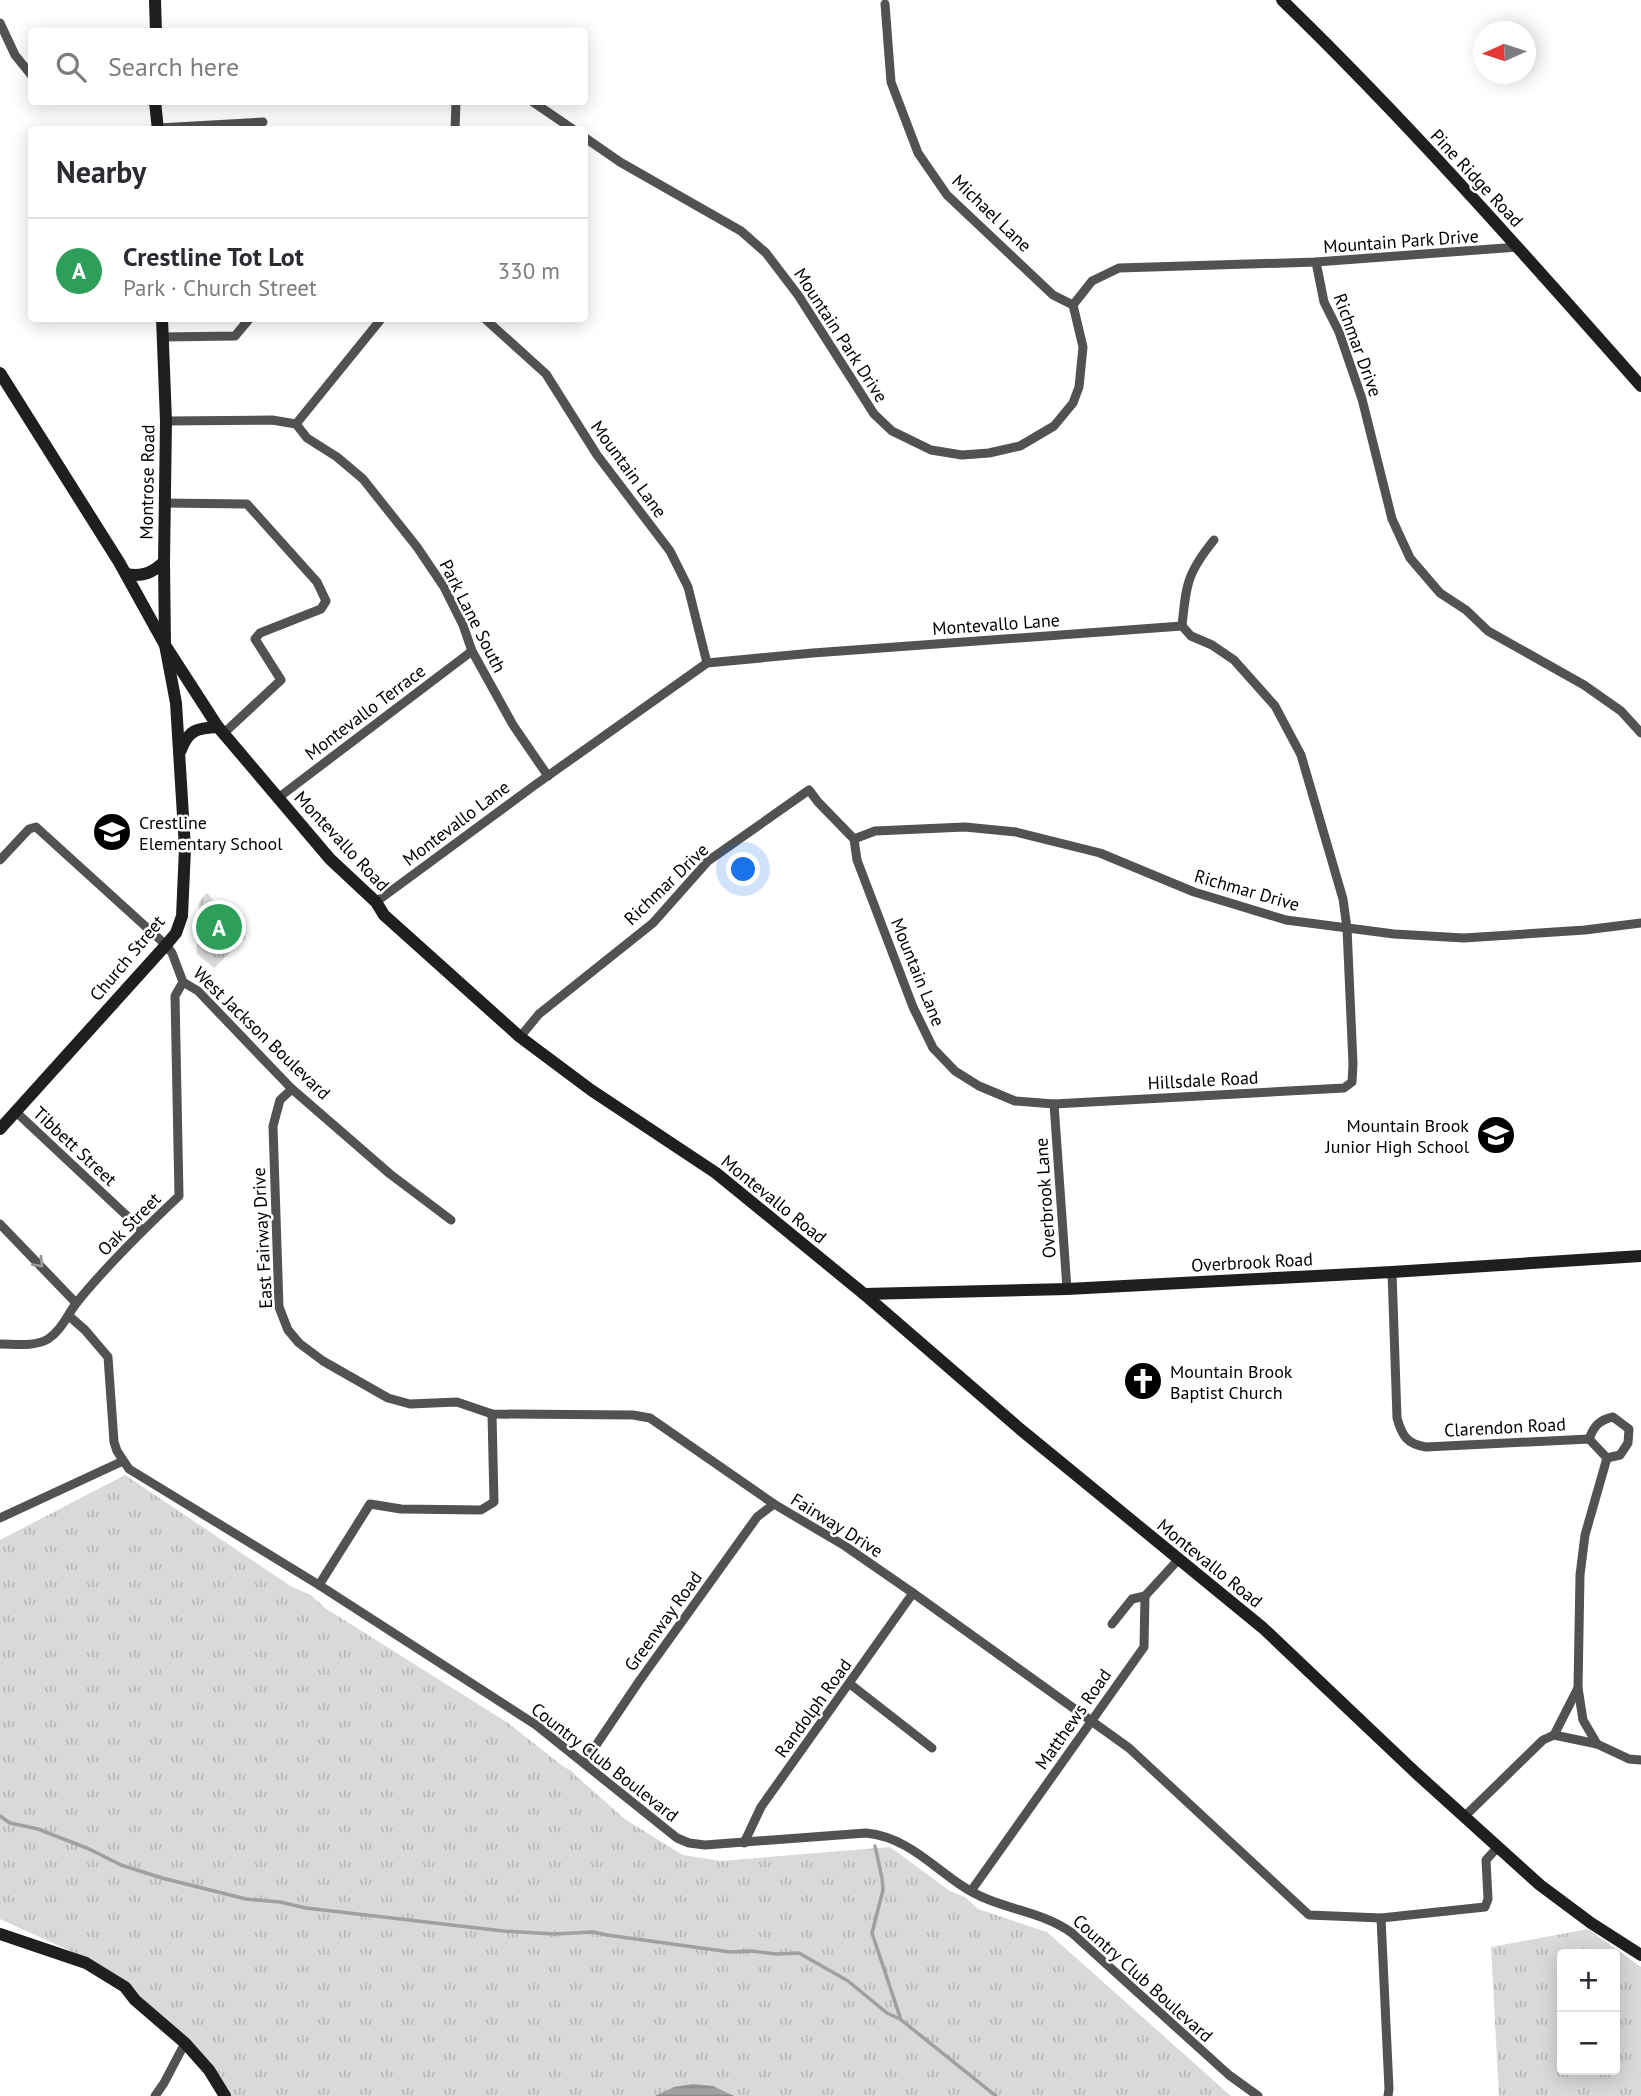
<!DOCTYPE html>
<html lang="en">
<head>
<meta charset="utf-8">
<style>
	body { margin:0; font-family:"PT Sans",sans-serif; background:#f7f7f7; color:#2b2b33 }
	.controls { position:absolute; right:21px; bottom:21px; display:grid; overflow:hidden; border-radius:7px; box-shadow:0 4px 18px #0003 }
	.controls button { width:63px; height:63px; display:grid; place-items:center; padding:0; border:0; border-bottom:2px solid #e1e1e2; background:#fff; color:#2b2b33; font:35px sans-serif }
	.compass { position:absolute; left:1473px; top:21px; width:63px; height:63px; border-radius:50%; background:#fff; box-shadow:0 4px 18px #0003; rotate:267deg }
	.you { position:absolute; left:744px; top:870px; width:24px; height:24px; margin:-18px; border:5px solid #fff; border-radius:50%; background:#1a73e8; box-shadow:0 0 0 10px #1a73e833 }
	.badge { display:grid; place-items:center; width:46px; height:46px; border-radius:50%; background:#2563eb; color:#fff; font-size:23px; font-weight:700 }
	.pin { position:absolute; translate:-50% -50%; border:4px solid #fff; box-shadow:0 2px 7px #0006 }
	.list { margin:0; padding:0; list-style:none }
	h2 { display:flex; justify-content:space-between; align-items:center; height:91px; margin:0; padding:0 28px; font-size:30px }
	h2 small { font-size:23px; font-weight:400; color:#7c7c81 }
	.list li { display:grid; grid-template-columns:46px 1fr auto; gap:21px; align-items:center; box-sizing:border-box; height:105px; padding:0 28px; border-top:2px solid #e1e1e2 }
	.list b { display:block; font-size:26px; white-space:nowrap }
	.list p { margin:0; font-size:23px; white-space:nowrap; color:#7c7c81 }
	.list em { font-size:23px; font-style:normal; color:#7c7c81 }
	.icon { flex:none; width:38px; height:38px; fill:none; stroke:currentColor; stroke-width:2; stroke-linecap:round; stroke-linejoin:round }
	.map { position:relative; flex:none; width:1641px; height:2096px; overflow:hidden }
	.search { position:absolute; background:#fff; box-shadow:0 4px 18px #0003; left:28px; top:28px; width:560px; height:77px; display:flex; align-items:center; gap:18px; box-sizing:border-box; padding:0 24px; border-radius:7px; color:#7c7c81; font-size:26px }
	.panel { position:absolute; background:#fff; box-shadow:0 4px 18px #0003; left:28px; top:126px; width:560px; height:196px; border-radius:7px }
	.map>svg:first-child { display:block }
</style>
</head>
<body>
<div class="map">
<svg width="1641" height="2096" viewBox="0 0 1641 2096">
	<defs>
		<pattern id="grass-tufts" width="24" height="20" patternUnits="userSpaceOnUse" patternTransform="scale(1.75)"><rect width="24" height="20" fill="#d9d9d9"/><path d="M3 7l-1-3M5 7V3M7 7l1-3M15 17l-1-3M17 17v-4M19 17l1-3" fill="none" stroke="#b8b8b8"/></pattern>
		<pattern id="water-rules" width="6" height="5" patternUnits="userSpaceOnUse" patternTransform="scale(1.75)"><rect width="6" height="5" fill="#a0a0a0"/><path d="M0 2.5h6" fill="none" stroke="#888"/></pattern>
	</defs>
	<rect width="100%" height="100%" fill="#fff"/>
	<g fill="url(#grass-tufts)" fill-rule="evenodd">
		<path d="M207,893L246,937L214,968L197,954C195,944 200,941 202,932C206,915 189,908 207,893Z"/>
		<path d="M125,1475L292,1587L311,1595L325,1608L508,1723L564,1767L572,1771L575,1775L626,1820L683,1855L721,1861L890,1847L950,1891L965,1897L978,1909L1047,1932L1231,2096H230L212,2068L88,1959L0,1919V1540Z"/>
		<path d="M1588,1929L1641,1967V2096H1499L1491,1947ZM1562,1954H1615V2070H1562Z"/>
	</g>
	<path fill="url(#water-rules)" d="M693,2084L713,2086L734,2096H655L674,2087Z"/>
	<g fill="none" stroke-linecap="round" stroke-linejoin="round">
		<g stroke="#a0a0a0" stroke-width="3.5">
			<path d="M0,1816L10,1823L38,1829L89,1849L121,1865L162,1878L246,1899L280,1902L306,1908L503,1931L554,1934L593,1932L607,1935L730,1952L751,1951L776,1954L799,1953L848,1981L887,2013L900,2019L996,2096"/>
			<path d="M875,1846L882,1878L883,1890L872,1933L900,2017"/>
		</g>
		<g stroke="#525252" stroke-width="9">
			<path d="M885,4L891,82L918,153L947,195L1053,295L1073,305"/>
			<path d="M0,23L15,55L32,76"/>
			<path d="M533,102L574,130"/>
			<path d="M158,128L263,122"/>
			<path d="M455,130L456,102"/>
			<path d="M584,137L620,162L741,231L766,253L798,295L874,414L892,431L931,450L962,455L989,453L1020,446L1054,426L1073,403L1079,387L1083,347L1073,305L1092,281L1119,268L1316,262L1518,247"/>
			<path d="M1316,262L1324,302L1339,332L1362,399L1392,519L1410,558L1440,593L1466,610L1488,631L1584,685L1621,711L1641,733"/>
			<path d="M484,318L546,374L597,455L670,551L688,587L707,663"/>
			<path d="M163,337L235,336L250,318"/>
			<path d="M166,421L272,420L296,424"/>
			<path d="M296,424L307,438L337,457L363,479L417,547L444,587L463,625L472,651L513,725L548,776"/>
			<path d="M296,424L382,318"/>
			<path d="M164,503L247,504L317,582L326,601L321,609L260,633L255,639L281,680L224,733"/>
			<path d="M1182,626C1186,585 1187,573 1214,540"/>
			<path d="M278,798L472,651"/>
			<path d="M854,839L875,831L965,827L1016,832L1100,853L1194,892L1286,920L1394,934L1464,938L1585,930L1641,923"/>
			<path d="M0,860L29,829L36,827L166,945L172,953L183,982L198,991L292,1089L390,1174L451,1220"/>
			<path d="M376,902L535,785L707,663L813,653L1182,626L1191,636L1212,645L1234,660L1275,706L1301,755L1343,899L1347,928L1353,1064L1352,1082L1344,1088L1054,1104L1015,1101L979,1086L955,1071L933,1048L913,1007L857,860L854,839L818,802L809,790L708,861L653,923L539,1014L520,1037"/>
			<path d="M292,1089L280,1100L273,1126L279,1307L288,1330L299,1343L323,1361L388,1398L410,1404L457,1402L492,1414L633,1415L650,1418L774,1504L845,1546L913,1593L1129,1748L1309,1915L1381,1918L1485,1907L1488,1899L1486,1860L1497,1848"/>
			<path d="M1054,1104L1067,1289"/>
			<path d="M16,1112L142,1230"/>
			<path d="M0,1224L76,1303"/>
			<path d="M1392,1272L1397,1418C1402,1436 1407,1444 1426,1447L1589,1439L1607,1458"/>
			<path d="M69,1316L85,1330L108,1357L114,1442L117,1451L129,1469L319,1585L536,1725L677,1838L689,1843L705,1845L866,1833C917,1838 943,1882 987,1899C1016,1911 1046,1914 1072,1933L1229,2075L1258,2096"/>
			<path d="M0,1344C14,1344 35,1347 48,1339C62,1330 68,1313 78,1301C109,1263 144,1229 179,1196L175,996L183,982"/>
			<path d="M1589,1439C1594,1426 1599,1420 1613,1417L1629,1429L1628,1443L1620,1455L1607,1458"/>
			<path d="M0,1518L123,1461"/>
			<path d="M319,1585L370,1504L401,1509L481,1510L494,1502L492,1414"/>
			<path d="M1112,1624L1132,1599L1145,1596"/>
			<path d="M850,1684L932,1748"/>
			<path d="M1578,1688L1583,1720L1597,1744"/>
			<path d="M1554,1735L1578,1688L1580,1575L1585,1535L1607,1458"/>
			<path d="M584,1763L640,1680L757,1517L774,1504"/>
			<path d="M1465,1816L1543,1740L1554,1735L1597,1744L1629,1759L1641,1760"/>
			<path d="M744,1843L761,1807L913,1593"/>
			<path d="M971,1891L1144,1647L1145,1596L1178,1560"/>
			<path d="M1381,1918L1389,2089L1388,2096"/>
			<path d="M155,2096L164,2083L185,2043"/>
		</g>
		<g stroke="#1f1f1f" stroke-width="12">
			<path d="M155,0L156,32"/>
			<path d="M1282,0C1408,122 1525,255 1641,386"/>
			<path d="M155,102L158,130"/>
			<path d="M0,373L119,562L165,645L218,727L330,859L376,902L384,915L520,1037L591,1090L716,1173L864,1294L1020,1429L1263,1628L1416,1773L1540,1885L1591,1923L1641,1955"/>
			<path d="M126,574C143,577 152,573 164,562"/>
			<path d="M181,750C188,730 197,728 218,727"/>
			<path d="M0,1129L166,945L176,933L182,916L185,848L176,703L165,645L164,562L166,421L162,318"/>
			<path d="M864,1294L1067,1289L1392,1272L1641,1256"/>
			<path d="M0,1934L86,1963L125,1987L135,2000L185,2043L209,2070L225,2096"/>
		</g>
	</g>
	<defs><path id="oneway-chevron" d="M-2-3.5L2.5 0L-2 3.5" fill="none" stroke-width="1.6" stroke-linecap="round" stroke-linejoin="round" transform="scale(1.75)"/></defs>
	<use stroke="#979797" href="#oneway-chevron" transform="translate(39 1263) rotate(46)"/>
	<defs>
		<symbol id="school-disc" viewBox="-11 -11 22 22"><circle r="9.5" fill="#000" stroke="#fff"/><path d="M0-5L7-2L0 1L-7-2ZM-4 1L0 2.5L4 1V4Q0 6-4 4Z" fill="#fff"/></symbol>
		<symbol id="church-disc" viewBox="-11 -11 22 22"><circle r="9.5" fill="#000" stroke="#fff"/><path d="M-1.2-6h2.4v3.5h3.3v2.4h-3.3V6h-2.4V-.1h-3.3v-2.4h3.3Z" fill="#fff"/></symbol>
	</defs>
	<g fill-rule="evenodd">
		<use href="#school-disc" x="90" y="810" width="44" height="44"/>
		<use href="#school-disc" x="1474" y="1113" width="44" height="44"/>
		<use href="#church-disc" x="1121" y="1359" width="44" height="44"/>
	</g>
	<g text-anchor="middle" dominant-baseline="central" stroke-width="5" stroke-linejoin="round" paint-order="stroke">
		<g font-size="18" fill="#000" stroke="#fff">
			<text transform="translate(1477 178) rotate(47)">Pine Ridge Road</text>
			<text transform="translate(992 213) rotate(44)">Michael Lane</text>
			<text transform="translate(1401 241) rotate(-4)">Mountain Park Drive</text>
			<text transform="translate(841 335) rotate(57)">Mountain Park Drive</text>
			<text transform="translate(1358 345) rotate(70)">Richmar Drive</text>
			<text transform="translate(629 469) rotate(54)">Mountain Lane</text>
			<text transform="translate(147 482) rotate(-89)">Montrose Road</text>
			<text transform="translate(473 616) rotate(63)">Park Lane South</text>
			<text transform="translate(996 624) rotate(-4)">Montevallo Lane</text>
			<text transform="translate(365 712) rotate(-37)">Montevallo Terrace</text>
			<text transform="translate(456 823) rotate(-37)">Montevallo Lane</text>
			<text transform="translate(342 841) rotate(47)">Montevallo Road</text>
			<text transform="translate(666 884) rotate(-44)">Richmar Drive</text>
			<text transform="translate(1247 890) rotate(16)">Richmar Drive</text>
			<text transform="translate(127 958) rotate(-50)">Church Street</text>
			<text transform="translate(918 972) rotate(68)">Mountain Lane</text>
			<text transform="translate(262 1033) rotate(44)">West Jackson Boulevard</text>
			<text transform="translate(1203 1080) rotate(-3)">Hillsdale Road</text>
			<text transform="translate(75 1146) rotate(43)">Tibbett Street</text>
			<text transform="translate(1045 1198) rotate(-94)">Overbrook Lane</text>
			<text transform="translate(774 1199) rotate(39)">Montevallo Road</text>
			<text transform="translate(129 1224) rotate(-45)">Oak Street</text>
			<text transform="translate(262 1238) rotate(-93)">East Fairway Drive</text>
			<text transform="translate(1252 1262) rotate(-3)">Overbrook Road</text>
			<text transform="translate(1505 1427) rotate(-3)">Clarendon Road</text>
			<text transform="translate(837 1525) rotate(32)">Fairway Drive</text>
			<text transform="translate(1210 1563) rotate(39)">Montevallo Road</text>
			<text transform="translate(663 1621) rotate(-54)">Greenway Road</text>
			<text transform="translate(813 1708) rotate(-54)">Randolph Road</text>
			<text transform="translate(1073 1719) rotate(-55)">Matthews Road</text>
			<text transform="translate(605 1762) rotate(38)">Country Club Boulevard</text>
			<text transform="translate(1143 1978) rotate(42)">Country Club Boulevard</text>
		</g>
		<g font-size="18" fill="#000" stroke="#fff" text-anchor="start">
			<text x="139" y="822">Crestline<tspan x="139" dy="21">Elementary School</tspan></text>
			<text x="1469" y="1125" text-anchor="end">Mountain Brook<tspan x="1469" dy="21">Junior High School</tspan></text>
			<text x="1170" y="1371">Mountain Brook<tspan x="1170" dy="21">Baptist Church</tspan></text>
		</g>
	</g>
</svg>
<div class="controls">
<button>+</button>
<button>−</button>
</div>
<svg class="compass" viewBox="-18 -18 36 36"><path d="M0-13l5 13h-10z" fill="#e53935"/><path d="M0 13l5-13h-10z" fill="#7c7c81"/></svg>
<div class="you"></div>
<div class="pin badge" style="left:219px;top:927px;background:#2e9e5b">A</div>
<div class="search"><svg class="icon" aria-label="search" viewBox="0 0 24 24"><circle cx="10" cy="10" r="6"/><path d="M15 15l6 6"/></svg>Search here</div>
<section class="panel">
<h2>Nearby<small></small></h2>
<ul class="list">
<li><span class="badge" style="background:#2e9e5b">A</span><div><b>Crestline Tot Lot</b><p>Park · Church Street</p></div><em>330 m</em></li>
</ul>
</section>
</div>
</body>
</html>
